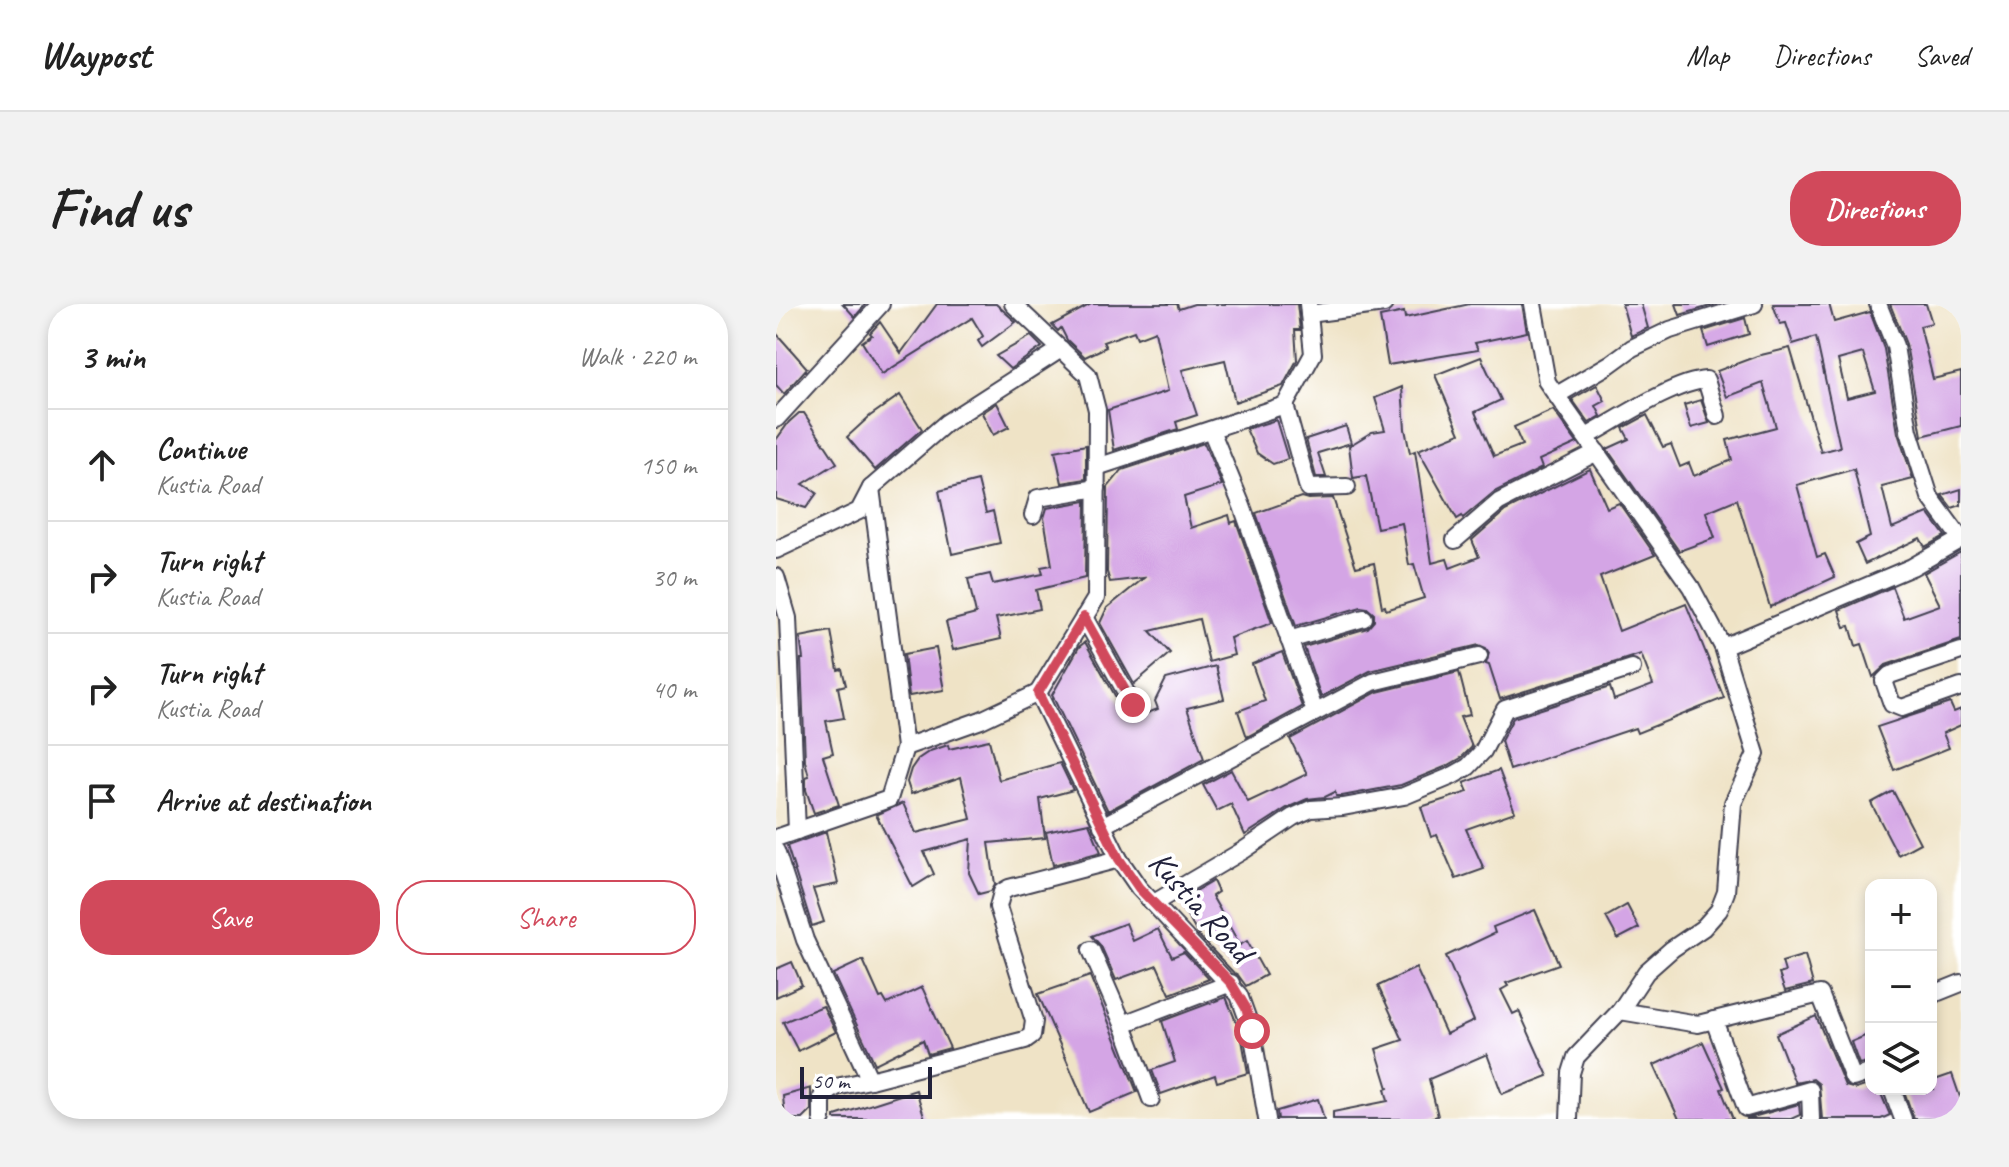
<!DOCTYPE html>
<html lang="en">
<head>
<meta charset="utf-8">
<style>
	body { margin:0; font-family:Caveat,sans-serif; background:#f2f2f2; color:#222 }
	.controls { position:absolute; right:24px; bottom:24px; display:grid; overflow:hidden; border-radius:16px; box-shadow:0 4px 12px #0003 }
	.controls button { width:72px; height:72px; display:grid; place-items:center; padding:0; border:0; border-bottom:2px solid #e0e0e0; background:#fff; color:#222; font:40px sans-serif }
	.scale { position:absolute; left:24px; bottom:20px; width:132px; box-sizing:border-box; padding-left:8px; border:4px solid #22223b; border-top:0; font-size:22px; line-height:28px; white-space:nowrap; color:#22223b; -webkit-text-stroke:6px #fff; paint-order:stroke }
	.stop { position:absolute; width:24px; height:24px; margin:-18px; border:6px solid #d1495b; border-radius:50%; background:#fff }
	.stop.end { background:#d1495b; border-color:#fff; box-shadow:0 2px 8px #0008 }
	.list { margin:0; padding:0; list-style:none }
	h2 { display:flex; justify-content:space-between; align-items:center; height:104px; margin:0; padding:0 32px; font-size:34px }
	h2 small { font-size:26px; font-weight:400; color:#767676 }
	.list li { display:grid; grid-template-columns:52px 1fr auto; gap:24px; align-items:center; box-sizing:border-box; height:112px; padding:0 32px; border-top:2px solid #e0e0e0 }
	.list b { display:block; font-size:30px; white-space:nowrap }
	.list p { margin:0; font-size:26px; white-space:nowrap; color:#767676 }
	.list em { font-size:26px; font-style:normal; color:#767676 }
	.actions { display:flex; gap:16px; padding:24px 32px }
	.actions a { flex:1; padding:18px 0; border:2px solid #d1495b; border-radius:32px; text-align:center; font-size:28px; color:#d1495b }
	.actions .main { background:#d1495b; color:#fff }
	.icon { flex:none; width:44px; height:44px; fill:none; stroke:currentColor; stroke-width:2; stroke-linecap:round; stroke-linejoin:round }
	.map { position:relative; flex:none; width:1185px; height:815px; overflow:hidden; border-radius:32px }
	header { display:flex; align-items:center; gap:48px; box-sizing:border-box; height:112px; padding:0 40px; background:#fff; border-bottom:2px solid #e0e0e0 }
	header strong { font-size:38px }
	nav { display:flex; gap:44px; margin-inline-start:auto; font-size:28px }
	.intro { display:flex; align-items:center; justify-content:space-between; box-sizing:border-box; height:192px; padding:0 48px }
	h1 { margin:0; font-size:56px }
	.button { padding:20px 36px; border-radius:32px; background:#d1495b; color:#fff; font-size:28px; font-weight:700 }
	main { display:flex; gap:48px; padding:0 48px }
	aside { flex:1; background:#fff; border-radius:32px; box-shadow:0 4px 12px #0003 }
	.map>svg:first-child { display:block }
</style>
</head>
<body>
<header>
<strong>Waypost</strong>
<nav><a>Map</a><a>Directions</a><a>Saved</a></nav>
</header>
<div class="intro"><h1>Find us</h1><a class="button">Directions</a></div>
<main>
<aside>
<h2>3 min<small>Walk · 220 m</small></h2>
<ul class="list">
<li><svg class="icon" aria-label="ahead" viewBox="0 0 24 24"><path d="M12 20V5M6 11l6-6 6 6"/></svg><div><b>Continue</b><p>Kustia Road</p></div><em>150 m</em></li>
<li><svg class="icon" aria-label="right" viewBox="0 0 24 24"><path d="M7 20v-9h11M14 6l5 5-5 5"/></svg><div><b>Turn right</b><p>Kustia Road</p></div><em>30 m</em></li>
<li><svg class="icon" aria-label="right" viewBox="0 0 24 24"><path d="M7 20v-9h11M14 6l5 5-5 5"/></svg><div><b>Turn right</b><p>Kustia Road</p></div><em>40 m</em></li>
<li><svg class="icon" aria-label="arrive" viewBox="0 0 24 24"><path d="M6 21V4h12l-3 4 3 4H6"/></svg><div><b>Arrive at destination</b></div></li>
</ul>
<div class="actions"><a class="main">Save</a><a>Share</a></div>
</aside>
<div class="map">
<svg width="1185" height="815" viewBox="0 0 1185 815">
	<rect width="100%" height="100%" fill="#fff"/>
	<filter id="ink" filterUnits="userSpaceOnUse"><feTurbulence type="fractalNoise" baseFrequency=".0125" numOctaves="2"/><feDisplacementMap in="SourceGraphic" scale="16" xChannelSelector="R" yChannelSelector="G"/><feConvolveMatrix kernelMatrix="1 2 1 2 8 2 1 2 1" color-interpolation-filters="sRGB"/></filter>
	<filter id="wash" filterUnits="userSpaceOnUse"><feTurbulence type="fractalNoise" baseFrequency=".006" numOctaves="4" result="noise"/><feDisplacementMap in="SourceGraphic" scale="32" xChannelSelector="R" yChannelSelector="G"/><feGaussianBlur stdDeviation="1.8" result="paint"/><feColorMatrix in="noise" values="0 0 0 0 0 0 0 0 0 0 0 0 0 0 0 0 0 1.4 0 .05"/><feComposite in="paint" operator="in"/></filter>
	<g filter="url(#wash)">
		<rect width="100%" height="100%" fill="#efe3c6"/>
		<g id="blocks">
			<g fill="#d4a5e5" fill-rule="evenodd">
				<path d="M67,0H88L89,1L79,13Z"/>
				<path d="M161,0H220L240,18L206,43L202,37L207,32L196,14L106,70L86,38L96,31L94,29L104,18L125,49Z"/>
				<path d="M315,0H401L403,5L418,0H521L524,26H519L521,56L507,82L459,98L449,56L406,66L421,111L400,118L402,125L338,146L332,106L392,87L379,27L361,34L358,27L327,38L330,43L309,53L291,36L285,24L282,27L276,21Z"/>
				<path d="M694,0H746L751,28L699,39L702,46L612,61L604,13L628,8L629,14Z"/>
				<path d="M846,0H865L872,24L855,32Z"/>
				<path d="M900,0H941L904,11Z"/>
				<path d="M997,0H1053L1058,18L1094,8L1108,45L1122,129L1137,175L1106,183L1116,224L1152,209L1169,232L1149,243L1144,234L1089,260L1080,240L1094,233L1078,165L1021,181L1041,253L1049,250L1059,273L994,303L961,195L930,208L939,234L903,247L831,145L853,135L847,124L871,111L887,143L895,140L904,163L913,159L918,172L956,156L951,136L1000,123L987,79L951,93L941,67L981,52L1014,44L1045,148L1064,143L1040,33L1017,40L1010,19L1004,20ZM1087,49L1099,87L1071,94L1062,56Z"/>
				<path d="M1114,0H1150L1156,19L1144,22L1157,75L1185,68V122L1146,132L1130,40Z"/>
				<path d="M969,14L973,30L932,43L927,27Z"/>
				<path d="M0,29L31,64L8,90L0,81Z"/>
				<path d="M255,32L266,43L234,65L220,52Z"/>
				<path d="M705,53L725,96L699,108L718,152L746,141L738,123L777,106L801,139L763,156L766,164L718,188L687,214L686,212L681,215L642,146L684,129L659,71Z"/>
				<path d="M821,81L829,97L820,102L825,112L813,119L796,95Z"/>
				<path d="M626,83L629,125L634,149L639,147L656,259L671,255L674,264L703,253L696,236L729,207L814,165L831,204L843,199L879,251L824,273L843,327L910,300L948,394L861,429L859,424L734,466L725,437L737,414L834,383L838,396L877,381L865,350L724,395L713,361L710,360L713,349L710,344L703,341L594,367L545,393L528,343L592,324L598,317V310L591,304L585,303L520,322L480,209L525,193L532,195L557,194L580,263L598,259L606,303L609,302L610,306L648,294L638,260L633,261L626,219L601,224L590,172L577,174L573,142L596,128L609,126L599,94Z"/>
				<path d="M124,91L146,125L99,166L71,133L94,112Z"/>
				<path d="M925,96L933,119L915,124L908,101Z"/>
				<path d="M221,99L233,123L217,131L206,109Z"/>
				<path d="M23,109H28L61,159L27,180L41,189L30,204L0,195V136L13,118Z"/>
				<path d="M500,116L512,155L497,160L481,149L470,125Z"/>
				<path d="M570,122L575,139L542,149L550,173H540L530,135Z"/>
				<path d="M428,139L446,181L408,193L415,224L453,211L455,219L460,217L496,319L454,334L458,351L433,358L423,315L374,327L394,349L358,380L324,319L331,304L368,274L334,278L331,268L332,183L346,166Z"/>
				<path d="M310,141V175L286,179L279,147Z"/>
				<path d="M202,177L210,209L217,207L224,239L176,250L163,187Z"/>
				<path d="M1185,185V201L1176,204L1166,191Z"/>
				<path d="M310,197L309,274L260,286L264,305L220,314L225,335L177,346L170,318L200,310L192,275L214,270L217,280L267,270L265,263L276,261L268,214L271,204Z"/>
				<path d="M1185,248V336L1110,361L1097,373L1086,340L1080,342L1074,322L1069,323L1063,306L1116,283L1128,314L1164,301L1148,269Z"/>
				<path d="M55,327L62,366L66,365L70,381L62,383L68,414L50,417L57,449L47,452L63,501L38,509L30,486V473L33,472L29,457L25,355H27L24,333Z"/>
				<path d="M309,338L347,406L356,415L382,405L379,397L390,375L440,362L448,395L411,404L428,455L332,507L276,391L303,343Z"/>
				<path d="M160,344L168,386L133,392L128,350Z"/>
				<path d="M506,348L526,403L471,433L462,407L489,397L476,360Z"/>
				<path d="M683,368L694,411L684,413L696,443L685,454L671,462L625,481L566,492H560L559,488L549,493L531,495L511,504L469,531L455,500L441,507L427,481L455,466L472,498L531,470L514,435L601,388Z"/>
				<path d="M1174,399L1178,408L1185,405V421L1167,429L1173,444L1118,466L1101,423Z"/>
				<path d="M213,436L223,476L284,459L297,486L264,495L269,534L213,539L219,580L215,587L203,590L193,569L195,535L148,548L158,570L137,583L100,511L127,499L140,529L195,515L185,473L135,490L131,478L135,465L142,455L154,447L172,441L173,445Z"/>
				<path d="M723,466L739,508L690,525L708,565L680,575L661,531L655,533L645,503L692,488L688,479Z"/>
				<path d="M1117,487L1144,539L1122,551L1095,499Z"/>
				<path d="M313,519L325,548L277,561L270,528Z"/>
				<path d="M50,528L62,580L37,585L48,618L36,622L11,542Z"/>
				<path d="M437,577L442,588L436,592L464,641L471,637L490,671L470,682L462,671L457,668L422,631L406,602L413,598L410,593Z"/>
				<path d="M851,601L863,624L842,635L830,613Z"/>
				<path d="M759,606L783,660L730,679L732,682L725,686L737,710L743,707L772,772L726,790L711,750L653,775L662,812L650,815H557V808L612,797L609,785L612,784L600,745L627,736L602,682L640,664L670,730L698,717L670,652L719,629L717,623Z"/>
				<path d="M350,619L357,637L382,625L396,653L408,648L433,675L394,690L381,661L340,676L325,642L316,632Z"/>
				<path d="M1029,651L1037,680L1009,687L1003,670L1009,668L1006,658Z"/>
				<path d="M87,656L104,694L107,693L111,700L146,683L174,744L152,750L147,736L99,760L57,670Z"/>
				<path d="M16,658L26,681L0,693V665Z"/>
				<path d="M314,672L361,788L313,808L262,690Z"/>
				<path d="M450,693L465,730L472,769L441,778L439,771L385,790L376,766L399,758L386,717Z"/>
				<path d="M47,702L60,728L22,747L7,718Z"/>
				<path d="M1040,712L1069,782L1080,785L1095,780V785H1103L1114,811L1105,815H1046L1043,780L1037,775L1019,779L1000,730Z"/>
				<path d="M1091,731L1095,739V757L1083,760L1075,738Z"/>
				<path d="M927,738L948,784L945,785L957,815H903L878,761Z"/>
				<path d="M1176,770L1185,796V809L1169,815H1138L1128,787L1158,785L1156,777Z"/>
				<path d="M35,784V807L27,815H9L7,792Z"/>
				<path d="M140,786L149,815H59V812Z"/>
				<path d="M542,795L548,815H502L501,807Z"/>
				<path d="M1023,800L1024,811L1015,815H970Z"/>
			</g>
		</g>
	</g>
	<g filter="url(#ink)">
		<use href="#blocks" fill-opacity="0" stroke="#413f50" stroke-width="2"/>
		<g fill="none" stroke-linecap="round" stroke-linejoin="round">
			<defs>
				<g id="minor">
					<path d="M237,0L312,71L321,106L320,294L262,389"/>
					<path d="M757,0L771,78L915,283L947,343L980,450L957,499L950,588L943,606L927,624L896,645L870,668L844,707L800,753L795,769L793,815"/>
					<path d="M1102,0L1119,42L1133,127L1154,193L1185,235"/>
					<path d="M533,10L608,0"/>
					<path d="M781,91L834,60L856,44L894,26L978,0"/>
					<path d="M509,101L532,184L571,183"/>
					<path d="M0,115L105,0"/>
					<path d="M435,126L466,202L539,408"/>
					<path d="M810,133C840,117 897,78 930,76L941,112"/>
					<path d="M321,163L509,101L537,50L532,0"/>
					<path d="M95,184L129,443"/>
					<path d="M257,211L262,194L321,184"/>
					<path d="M679,236L723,198L821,148"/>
					<path d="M0,246L83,207L95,184L170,119L285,45"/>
					<path d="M0,273L12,314L21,527"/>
					<path d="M308,313L357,401"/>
					<path d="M513,336L588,314"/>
					<path d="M947,343L1136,263L1185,235"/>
					<path d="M1185,347L1114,371L1108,377L1116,400L1126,404L1185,383"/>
					<path d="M262,389L343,555L363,584L463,691L476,727L491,815"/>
					<path d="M326,522L597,378L703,352"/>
					<path d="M0,534L113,495L129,443L205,416L262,389"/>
					<path d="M0,547L29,636L94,776L249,736L256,731L258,717L222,603L226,588L233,584L343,555"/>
					<path d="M378,599L468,546L517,513L535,505L567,503L628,492L676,472L692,463L707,447L729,405L856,364"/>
					<path d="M315,646L347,720L455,679"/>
					<path d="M1155,691L1185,679"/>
					<path d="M844,707L922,720L1044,690L1077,774L1095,768"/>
					<path d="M938,716L970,804L1034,786L1035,815"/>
					<path d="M347,720L375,795"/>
					<path d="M1116,785L1127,815"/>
					<path d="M46,815V793L60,783L94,776"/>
				</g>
			</defs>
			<use href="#minor" stroke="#413f50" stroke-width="20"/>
			<use href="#minor" stroke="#fff" stroke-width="16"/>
		</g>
	</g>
	<g fill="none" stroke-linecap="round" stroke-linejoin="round" filter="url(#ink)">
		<path stroke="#d1495b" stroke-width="10" d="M357,401L308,313L262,389L343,555L363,584L455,679L470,704L476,727"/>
	</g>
	<g text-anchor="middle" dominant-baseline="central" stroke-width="8" stroke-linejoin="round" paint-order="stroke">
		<g font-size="34" fill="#22223b" stroke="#fff">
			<text transform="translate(425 602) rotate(48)">Kustia Road</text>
		</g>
	</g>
</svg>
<div class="controls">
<button>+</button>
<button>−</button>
<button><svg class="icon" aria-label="layers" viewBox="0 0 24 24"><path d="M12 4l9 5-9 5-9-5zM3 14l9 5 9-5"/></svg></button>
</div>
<div class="scale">50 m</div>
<div class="stop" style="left:476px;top:727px"></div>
<div class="stop end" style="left:357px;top:401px"></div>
</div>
</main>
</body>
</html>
